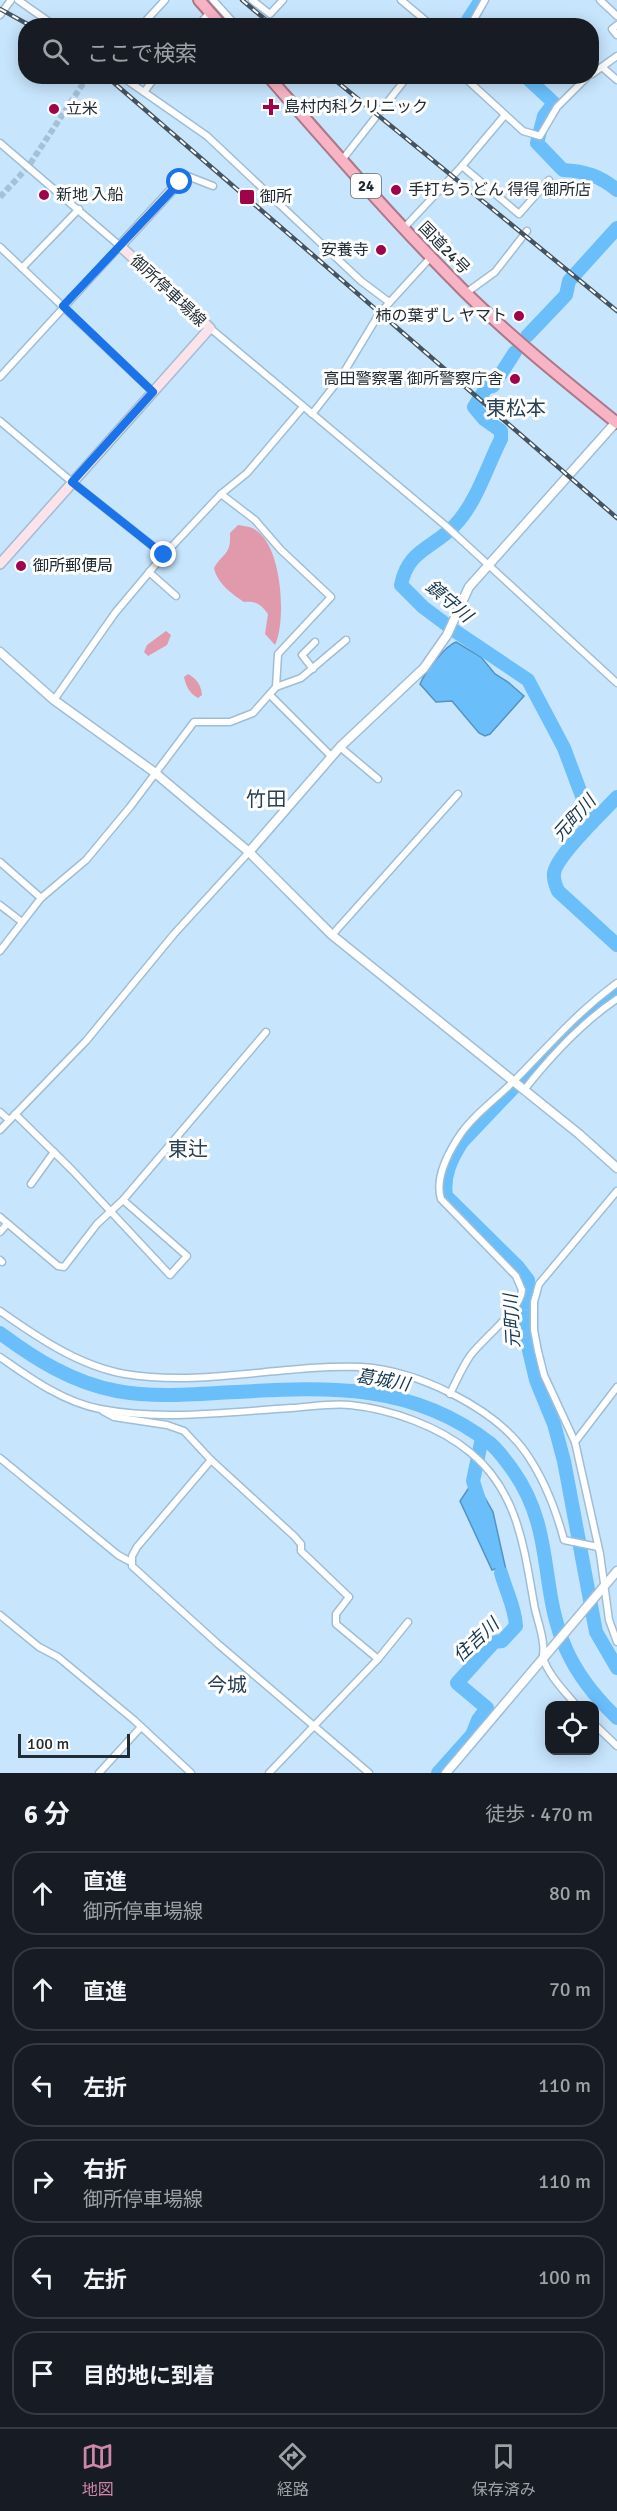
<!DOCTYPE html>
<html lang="ja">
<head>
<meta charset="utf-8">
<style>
	body { margin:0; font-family:Signika,"Noto Sans JP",sans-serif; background:#20242c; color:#f1f3f6 }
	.controls { position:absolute; right:18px; bottom:18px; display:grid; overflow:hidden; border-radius:12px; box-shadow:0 3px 15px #0003 }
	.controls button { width:54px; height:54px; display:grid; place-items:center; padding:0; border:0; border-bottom:2px solid #363941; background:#171b24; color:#f1f3f6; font:30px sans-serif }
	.scale { position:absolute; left:18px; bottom:15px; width:112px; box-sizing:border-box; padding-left:6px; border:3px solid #212c35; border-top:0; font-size:16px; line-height:21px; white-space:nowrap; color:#212c35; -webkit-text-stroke:4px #fff; paint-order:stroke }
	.stop { position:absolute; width:18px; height:18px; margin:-14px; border:4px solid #1a73e8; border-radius:50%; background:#fff }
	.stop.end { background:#1a73e8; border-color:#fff; box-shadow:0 2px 6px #0008 }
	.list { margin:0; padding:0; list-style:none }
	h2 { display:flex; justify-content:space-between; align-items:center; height:78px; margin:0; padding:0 24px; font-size:26px }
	h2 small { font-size:20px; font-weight:400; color:#9ea1a6 }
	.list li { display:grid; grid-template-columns:39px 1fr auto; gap:18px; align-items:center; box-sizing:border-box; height:84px; margin:0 12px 12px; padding:0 12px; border:2px solid #363941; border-radius:24px }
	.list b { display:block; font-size:22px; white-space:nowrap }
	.list p { margin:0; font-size:20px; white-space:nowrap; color:#9ea1a6 }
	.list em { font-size:20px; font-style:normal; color:#9ea1a6 }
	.icon { flex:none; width:33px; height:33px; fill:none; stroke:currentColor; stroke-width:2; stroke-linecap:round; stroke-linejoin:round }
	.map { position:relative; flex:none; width:617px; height:1773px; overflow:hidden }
	.search { position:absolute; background:#171b24; box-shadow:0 3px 15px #0003; left:18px; right:18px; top:18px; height:66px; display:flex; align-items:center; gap:15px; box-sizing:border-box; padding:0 21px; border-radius:24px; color:#9ea1a6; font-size:22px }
	.sheet { height:654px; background:#171b24 }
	nav { display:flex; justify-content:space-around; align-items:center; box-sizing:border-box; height:84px; border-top:2px solid #363941; background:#171b24; font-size:16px; color:#9ea1a6 }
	nav a { display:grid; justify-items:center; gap:3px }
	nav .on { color:#cc87a9 }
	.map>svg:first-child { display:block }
</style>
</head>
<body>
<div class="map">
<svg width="617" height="1773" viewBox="0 0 617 1773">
	<rect width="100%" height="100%" fill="#c7e5fd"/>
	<g fill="#e19aab">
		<path d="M238,525C242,526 248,526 252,528C282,540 287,620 275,645L265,634L268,614C261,604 256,601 244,602C232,594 217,583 214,568C223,552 231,556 230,533Z"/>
		<path d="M166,631L171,635L167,645L148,656L144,652L147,645Z"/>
		<path d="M188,674C197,679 201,685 202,695L198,698C189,693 186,686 184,677Z"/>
	</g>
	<g fill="#6abffb" stroke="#5493c0" stroke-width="1.5">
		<path d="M456,642L481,657L495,674L508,682L524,696L490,734L485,736L479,733L452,701L436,702L420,684C425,672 445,646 456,642Z"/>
		<path d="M472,1483L484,1496L493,1512L510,1588L505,1589L495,1569L492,1570L460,1501Z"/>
	</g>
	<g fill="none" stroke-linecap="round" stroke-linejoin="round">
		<g stroke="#6abffb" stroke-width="14">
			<path d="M472,26L468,20L481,0"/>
			<path d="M525,76L554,103L544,116L537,143L563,170C585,171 600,176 617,190"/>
			<path d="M527,336L566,295L569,281L617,228"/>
			<path d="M515,352L493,386L486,388L474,407L484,419L501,431V439C487,466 477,502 455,525C434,548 408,549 401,585L423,607L455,631L528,680L564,748L592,823"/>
			<path d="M617,797C603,812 557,855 554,873C553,880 556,886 558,891L617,945"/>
			<path d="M617,990L575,1023L462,1142C451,1159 443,1176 446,1196L518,1267L528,1280L525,1328L527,1342L536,1380L554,1424L564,1461L596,1632L617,1668"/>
			<path d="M0,1333C35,1359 73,1383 117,1391C149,1397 184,1395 217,1393C316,1388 407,1378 491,1444C500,1452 507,1462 514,1472C555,1531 539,1589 566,1649C578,1676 596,1698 617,1718"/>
			<path d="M480,1503L473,1481L482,1438"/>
			<path d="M438,1773L472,1735L478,1720L487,1708L457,1683L494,1642L502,1641L516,1626C515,1607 506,1591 501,1573"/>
		</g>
		<path stroke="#a6c0d5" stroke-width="6" stroke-dasharray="6 3" stroke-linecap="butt" d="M0,197L28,167L88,76"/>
		<defs>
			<g id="minor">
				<path d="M18,0L55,26"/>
				<path d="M213,0L232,21L231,26"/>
				<path d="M252,0L270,14L283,0"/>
				<path d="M401,0L432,26"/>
				<path d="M600,0L617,16"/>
				<path d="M0,15L11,0"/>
				<path d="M617,25L612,29L617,35"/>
				<path d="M141,26L165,0"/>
				<path d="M198,26L210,12"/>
				<path d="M466,26L473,21L485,0"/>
				<path d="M602,67L617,80"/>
				<path d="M592,74L617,56"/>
				<path d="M121,76L207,136L361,281L389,302"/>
				<path d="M463,76L523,131L540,136L557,107L588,76"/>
				<path d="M144,92L156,76"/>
				<path d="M0,143L120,246L0,377"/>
				<path d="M342,160L408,76"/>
				<path d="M462,166L519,214L549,180"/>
				<path d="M180,181L185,175L213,186"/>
				<path d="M404,228L462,166L505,115"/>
				<path d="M0,247L153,392"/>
				<path d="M22,268L79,209"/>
				<path d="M466,293L495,272L527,231"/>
				<path d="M210,328L446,526L617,683"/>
				<path d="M312,414L341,377L379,314L431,257"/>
				<path d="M0,421L72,482L164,555"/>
				<path d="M149,572L176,596"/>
				<path d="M313,669L302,655L315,642"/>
				<path d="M276,687L301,678L346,640"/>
				<path d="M271,696L332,757"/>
				<path d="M54,700L115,613L162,557L221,494L247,473L303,407"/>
				<path d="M340,747L378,779"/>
				<path d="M0,862L41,898"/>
				<path d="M0,905L22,922"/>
				<path d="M332,935L458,794"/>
				<path d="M0,951L41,898L86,860L130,807L194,722H230L253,713L276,687L278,654L331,597L281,550L255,520L221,494"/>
				<path d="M524,1090C551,1056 581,1023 617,999"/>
				<path d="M0,1112L9,1120"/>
				<path d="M15,1114L72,1170L170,1275L187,1256L123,1200"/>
				<path d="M0,1130L86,1041L174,934L249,852"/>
				<path d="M31,1184L54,1152"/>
				<path d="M617,1191L539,1284L534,1302V1330L538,1351L544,1375L575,1442L600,1554L609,1620L617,1642"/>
				<path d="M0,1217L58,1266L64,1267L97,1224L123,1200L266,1032"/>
				<path d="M0,1232L7,1224"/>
				<path d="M0,1260L2,1262"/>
				<path d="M0,1311C37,1337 79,1366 125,1374C204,1387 282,1364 361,1367C415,1369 495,1408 526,1453C544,1479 556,1510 564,1540L598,1547"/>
				<path d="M0,1357C30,1378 63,1402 100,1409C163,1421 228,1412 291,1408C310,1407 331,1403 350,1405C390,1409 439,1426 471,1453C518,1492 524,1548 534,1604C536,1617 542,1630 543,1644C544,1648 543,1653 543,1657C547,1674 566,1693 577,1706"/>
				<path d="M450,1394C456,1381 462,1368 470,1356C483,1338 521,1310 522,1290L516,1276L441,1199C435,1180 447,1155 458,1138C471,1117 495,1100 513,1082C549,1046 575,1014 617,983"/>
				<path d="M103,1411L114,1417L167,1425L184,1431L211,1460L294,1536L301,1544V1551L349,1597L336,1614V1624L378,1659"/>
				<path d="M575,1442L617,1387"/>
				<path d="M0,1458L118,1555L131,1562"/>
				<path d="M211,1460L137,1547L132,1556V1566L218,1644L369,1773"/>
				<path d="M0,1615L39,1647L58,1657L134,1720L191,1773"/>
				<path d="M594,1724L617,1746"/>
				<path d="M99,1773L141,1727"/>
				<path d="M269,1773L378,1659L408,1622"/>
			</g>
			<g id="tertiary">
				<path d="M0,652L54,700L154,772L249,852L332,935L579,1134L617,1168"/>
				<path d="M249,852L340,747L424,668L447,635L469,587L616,422"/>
				<path d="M446,1773L617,1571"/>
			</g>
			<path id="secondary" d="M0,564L210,328L120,246L180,181"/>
			<g id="trunk">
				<path d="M199,0L222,26"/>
				<path d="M268,76C332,149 396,223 465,292C513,339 565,381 617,423"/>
			</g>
		</defs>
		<use href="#minor" stroke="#a0bdd4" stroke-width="9"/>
		<use href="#tertiary" stroke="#a0bdd4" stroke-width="11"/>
		<use href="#secondary" stroke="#a0bdd4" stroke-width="12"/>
		<use href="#trunk" stroke="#ab7889" stroke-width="14"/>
		<use href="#minor" stroke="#fff" stroke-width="6"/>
		<use href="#tertiary" stroke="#fff" stroke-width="8"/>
		<use href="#secondary" stroke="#fce3e9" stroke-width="9"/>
		<use href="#trunk" stroke="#f8b4c4" stroke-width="10"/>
		<defs>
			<g id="rail">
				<path d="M242,0L273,26"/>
				<path d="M0,9L31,26"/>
				<path d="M106,76L617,518"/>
				<path d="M330,76L617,311"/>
			</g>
		</defs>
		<use href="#rail" stroke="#455460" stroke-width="4.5"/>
		<use href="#rail" stroke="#fff" stroke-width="2" stroke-dasharray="7" stroke-linecap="butt"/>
	</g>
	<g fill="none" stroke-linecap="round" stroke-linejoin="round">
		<path stroke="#1a73e8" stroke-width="8" d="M164,555L72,482L153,392L63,306L180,182"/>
	</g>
	<g fill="#9e034b" stroke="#fff" stroke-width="2">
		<path d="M268 98h6v6h6v6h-6v6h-6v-6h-6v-6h6z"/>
		<circle cx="54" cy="109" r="6"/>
		<circle cx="396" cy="190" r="6"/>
		<circle cx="44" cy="195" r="6"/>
		<rect x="239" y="189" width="16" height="16" rx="3"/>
		<circle cx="381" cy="250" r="6"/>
		<circle cx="519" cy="316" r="6"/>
		<circle cx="515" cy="379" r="6"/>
		<circle cx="21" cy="566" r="6"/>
	</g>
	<g text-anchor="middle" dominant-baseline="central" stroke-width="6" stroke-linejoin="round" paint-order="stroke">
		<rect fill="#fff" stroke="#646b72" stroke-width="1.5" x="351" y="174" width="30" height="24" rx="4.5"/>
		<g font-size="15" font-weight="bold" fill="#212c35">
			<text x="366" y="186">24</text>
		</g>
		<g font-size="16" fill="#212c35" stroke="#fff" text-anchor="start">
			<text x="284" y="107">島村内科クリニック</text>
			<text x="66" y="109">立米</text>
			<text x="408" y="190">手打ちうどん 得得 御所店</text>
			<text x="56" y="195">新地 入船</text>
			<text x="260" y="197">御所</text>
			<text x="369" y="250" text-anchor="end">安養寺</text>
			<text x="507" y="316" text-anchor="end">柿の葉ずし ヤマト</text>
			<text x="503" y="379" text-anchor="end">高田警察署 御所警察庁舎</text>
			<text x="33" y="566">御所郵便局</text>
		</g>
		<g font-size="16" fill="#212c35" stroke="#fff">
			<text transform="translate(444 248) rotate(46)">国道24号</text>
			<text transform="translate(168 291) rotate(43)">御所停車場線</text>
		</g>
		<g font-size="18" font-style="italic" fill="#143851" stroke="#fff">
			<text transform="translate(449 601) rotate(40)">鎮守川</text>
			<text transform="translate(574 818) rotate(-48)">元町川</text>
			<text transform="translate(512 1321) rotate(-93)">元町川</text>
			<text transform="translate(383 1380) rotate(10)">葛城川</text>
			<text transform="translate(476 1640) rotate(-43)">住吉川</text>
		</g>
		<g font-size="20" fill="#274053" stroke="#fff">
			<text x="516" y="408">東松本</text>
			<text x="266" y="799">竹田</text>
			<text x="188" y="1149">東辻</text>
			<text x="227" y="1685">今城</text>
		</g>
	</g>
</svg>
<div class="controls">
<button><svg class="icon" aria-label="locate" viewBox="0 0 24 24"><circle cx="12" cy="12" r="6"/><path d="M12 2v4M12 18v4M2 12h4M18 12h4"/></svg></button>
</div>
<div class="scale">100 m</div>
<div class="stop" style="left:180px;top:182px"></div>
<div class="stop end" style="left:164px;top:555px"></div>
<div class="search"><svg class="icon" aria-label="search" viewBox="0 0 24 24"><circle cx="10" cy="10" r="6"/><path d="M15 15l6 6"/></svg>ここで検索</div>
</div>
<section class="sheet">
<h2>6 分<small>徒歩 · 470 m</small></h2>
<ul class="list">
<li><svg class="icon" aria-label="ahead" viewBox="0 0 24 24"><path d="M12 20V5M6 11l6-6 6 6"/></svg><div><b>直進</b><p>御所停車場線</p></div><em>80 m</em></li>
<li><svg class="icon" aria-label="ahead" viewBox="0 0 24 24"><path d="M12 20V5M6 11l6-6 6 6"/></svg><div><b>直進</b></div><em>70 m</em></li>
<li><svg class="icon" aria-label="left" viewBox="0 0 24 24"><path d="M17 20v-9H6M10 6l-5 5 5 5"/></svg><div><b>左折</b></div><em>110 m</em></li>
<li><svg class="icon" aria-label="right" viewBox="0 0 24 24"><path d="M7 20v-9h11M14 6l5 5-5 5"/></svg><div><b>右折</b><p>御所停車場線</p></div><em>110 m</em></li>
<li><svg class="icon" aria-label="left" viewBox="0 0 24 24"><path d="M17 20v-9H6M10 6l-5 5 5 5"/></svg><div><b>左折</b></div><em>100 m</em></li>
<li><svg class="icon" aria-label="arrive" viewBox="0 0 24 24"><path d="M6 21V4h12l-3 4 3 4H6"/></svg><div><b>目的地に到着</b></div></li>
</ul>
</section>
<nav>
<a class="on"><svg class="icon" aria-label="map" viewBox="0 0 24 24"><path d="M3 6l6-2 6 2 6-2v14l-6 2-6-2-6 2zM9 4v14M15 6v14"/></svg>地図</a>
<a><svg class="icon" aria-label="directions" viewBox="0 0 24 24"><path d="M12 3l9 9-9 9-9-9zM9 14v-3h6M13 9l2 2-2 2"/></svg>経路</a>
<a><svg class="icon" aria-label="saved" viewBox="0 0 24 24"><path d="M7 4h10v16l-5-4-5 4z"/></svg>保存済み</a>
</nav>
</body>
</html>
